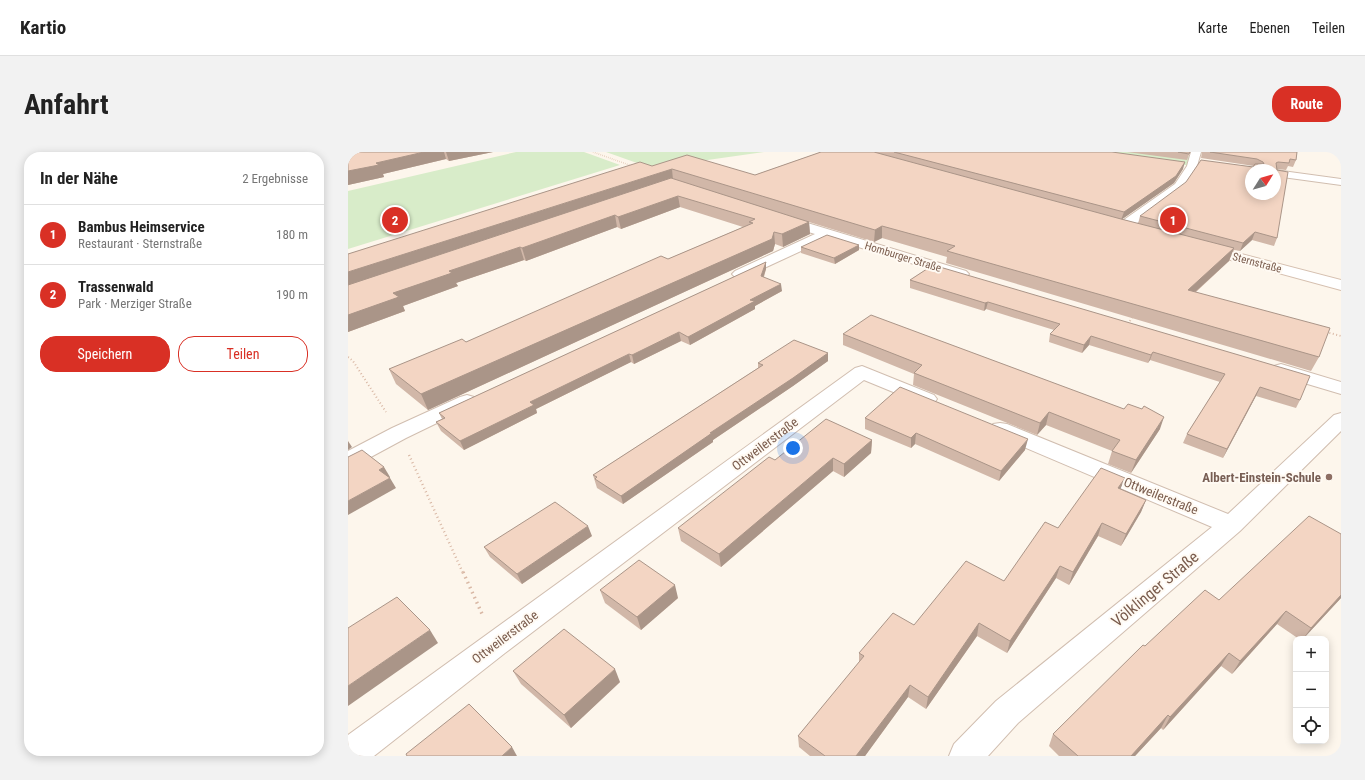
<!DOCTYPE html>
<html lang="de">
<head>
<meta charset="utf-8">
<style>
	body { margin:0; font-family:"Roboto Condensed",sans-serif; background:#f2f2f2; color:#222 }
	.controls { position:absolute; right:12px; bottom:12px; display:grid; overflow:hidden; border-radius:8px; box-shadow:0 2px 10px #0003 }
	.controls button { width:36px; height:36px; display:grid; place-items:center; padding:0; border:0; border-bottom:1px solid #e0e0e0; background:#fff; color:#222; font:20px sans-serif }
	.compass { position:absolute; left:897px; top:12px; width:36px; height:36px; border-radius:50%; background:#fff; box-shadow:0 2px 10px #0003; rotate:53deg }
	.you { position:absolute; left:445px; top:296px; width:14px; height:14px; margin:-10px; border:3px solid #fff; border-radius:50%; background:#1a73e8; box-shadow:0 0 0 6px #1a73e833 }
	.badge { display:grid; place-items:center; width:26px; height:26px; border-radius:50%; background:#d93025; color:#fff; font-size:13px; font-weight:700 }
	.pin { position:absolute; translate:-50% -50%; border:2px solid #fff; box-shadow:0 1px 4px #0006 }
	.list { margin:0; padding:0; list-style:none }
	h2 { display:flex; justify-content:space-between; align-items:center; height:52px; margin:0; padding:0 16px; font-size:17px }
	h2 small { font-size:13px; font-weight:400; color:#767676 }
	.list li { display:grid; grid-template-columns:26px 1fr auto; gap:12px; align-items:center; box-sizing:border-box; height:60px; padding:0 16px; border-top:1px solid #e0e0e0 }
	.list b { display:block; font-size:15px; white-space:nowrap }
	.list p { margin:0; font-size:13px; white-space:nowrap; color:#767676 }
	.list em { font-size:13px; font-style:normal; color:#767676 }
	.actions { display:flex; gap:8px; padding:12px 16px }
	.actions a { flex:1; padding:9px 0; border:1px solid #d93025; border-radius:16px; text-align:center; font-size:14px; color:#d93025 }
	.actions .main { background:#d93025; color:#fff }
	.icon { flex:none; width:22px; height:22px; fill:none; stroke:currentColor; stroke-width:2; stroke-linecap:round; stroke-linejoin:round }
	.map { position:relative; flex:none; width:993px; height:604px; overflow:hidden; border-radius:16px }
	header { display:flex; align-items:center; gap:24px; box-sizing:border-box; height:56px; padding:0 20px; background:#fff; border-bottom:1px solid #e0e0e0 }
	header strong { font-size:19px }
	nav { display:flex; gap:22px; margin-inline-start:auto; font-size:14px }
	.intro { display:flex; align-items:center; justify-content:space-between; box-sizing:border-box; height:96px; padding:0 24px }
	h1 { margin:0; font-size:28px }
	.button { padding:10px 18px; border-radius:16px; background:#d93025; color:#fff; font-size:14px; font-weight:700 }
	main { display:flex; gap:24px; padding:0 24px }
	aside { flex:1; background:#fff; border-radius:16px; box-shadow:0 2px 10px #0003 }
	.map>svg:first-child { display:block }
</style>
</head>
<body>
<header>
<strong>Kartio</strong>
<nav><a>Karte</a><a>Ebenen</a><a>Teilen</a></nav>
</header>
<div class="intro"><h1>Anfahrt</h1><a class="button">Route</a></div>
<main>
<aside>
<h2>In der Nähe<small>2 Ergebnisse</small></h2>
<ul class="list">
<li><span class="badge">1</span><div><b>Bambus Heimservice</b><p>Restaurant · Sternstraße</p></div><em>180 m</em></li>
<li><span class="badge">2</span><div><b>Trassenwald</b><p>Park · Merziger Straße</p></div><em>190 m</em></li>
</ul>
<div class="actions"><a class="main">Speichern</a><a>Teilen</a></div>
</aside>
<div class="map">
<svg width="993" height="604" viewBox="0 0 993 604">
	<rect width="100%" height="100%" fill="#fdf6ec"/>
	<g fill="#d8ecc9">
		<path d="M168,0H236L272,13L0,97V39Z"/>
		<path d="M258,0H416L303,16Z"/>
		<path d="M746,0H808L846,5L844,14Z"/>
	</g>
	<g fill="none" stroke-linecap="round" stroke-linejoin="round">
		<defs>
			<g id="minor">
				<path d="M843,0H853L849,14L835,36L780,78H770L768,75L770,72L827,32L839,14Z"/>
				<path d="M926,18H927L993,27V33L927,24V18Z"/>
				<path d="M433,63L618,119L621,122L618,125L613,127L608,125L481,86L397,125L392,127L387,125L384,122L387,119L467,82L428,70L427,67L428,64Z"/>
				<path d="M933,212L993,230V242L926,222L924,218L926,214Z"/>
				<path d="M514,214L586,243L589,247L586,251L579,253L572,251L516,228L157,501L26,604H0V583L507,216Z"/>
				<path d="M119,243L126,245L129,249L126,253L58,286L8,313L0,315V299L44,276L112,245Z"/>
				<path d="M993,261V279L892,379L670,571L640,604H601L606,592L648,549L864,375L645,282L641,277L645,272L652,271L659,272L880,362L986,263Z"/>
			</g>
			<path id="secondary" d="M855,92L993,128V138L850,99L848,96L850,93Z"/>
		</defs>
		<use href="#minor" stroke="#d1beb0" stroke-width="2"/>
		<use href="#secondary" stroke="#d6c0b0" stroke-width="2"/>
		<path stroke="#d9b8a5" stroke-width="1.5" stroke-dasharray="0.5 1.5" stroke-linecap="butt" d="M245,0L284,14"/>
		<g stroke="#d9b8a5" stroke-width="2" stroke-dasharray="1 2.5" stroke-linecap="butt">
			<path d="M780,172L785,164"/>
			<path d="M978,180L993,184"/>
			<path d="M0,205L5,209L38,260"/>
		</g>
		<path stroke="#d9b8a5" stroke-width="2.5" stroke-dasharray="1 3" stroke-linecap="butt" d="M61,303L115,421"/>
		<path stroke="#d9b8a5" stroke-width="3.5" stroke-dasharray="1.5 4" stroke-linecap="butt" d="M115,420L135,464"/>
		<use href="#minor" fill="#fff" fill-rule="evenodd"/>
		<use href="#secondary" fill="#fff" fill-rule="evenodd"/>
	</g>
	<g fill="#d1b7a8">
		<path d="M0,0H145L101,9L98,7L35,22L36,25L0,33Z"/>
		<path d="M473,0H764L835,17L826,31L774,67L790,72L792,64L905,15L906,14L853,6L854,0H949L948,8L945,15L940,14L938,18L929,17V86L926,94L904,88L892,99L886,98L881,109L848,140L971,205L963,219L598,111L599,105L534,86L526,90L461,70L462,82L435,95L427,92L425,99L80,258L48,232L41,217L118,190L320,107L395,75L332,55L273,77L269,75L178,109L176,108L108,131L110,134L55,154L57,159L0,180V102L304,14L407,23Z"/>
		<path d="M779,0H842L839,8Z"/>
		<path d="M453,95L511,98L487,112L453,101Z"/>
		<path d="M418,110V117L416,125L434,139L407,154V157L342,193L333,189L286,212L283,210L188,257L189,261L116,298L93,279L88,270L94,267L91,261Z"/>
		<path d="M585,113L952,248L948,256L908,244L875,306L835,291L839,282L872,230L802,208L800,211L741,193L734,201L701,190L702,182L706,178L638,157L636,159L562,136V128Z"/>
		<path d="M495,182L812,277L783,321L760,312L764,299L698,273L689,283L565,233L566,222L495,193Z"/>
		<path d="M480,201V209L445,234L365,288V290L275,352L249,336L245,323L410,216V211Z"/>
		<path d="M517,266L677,298L651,329L567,292L563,296L517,277Z"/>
		<path d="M524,288L523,301L496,325L485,319L373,415L333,389L330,376L427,308Z"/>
		<path d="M777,326L772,337L798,348L793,360L773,394L750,384L721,433L708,426L659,501L629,484L578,557L560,545L517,604H462L451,595L450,584L511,511V501L656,429L710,376Z"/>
		<path d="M993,382V446L955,487H951L929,472L884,522L873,514L815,578L813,576L787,604H711L701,594L705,582L797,494L871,448Z"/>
		<path d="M244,384L174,432L142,405L136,395Z"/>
		<path d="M252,438L330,446L293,478L257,451Z"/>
		<path d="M165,519L272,530L223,576L173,532Z"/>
	</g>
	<g fill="#aa9588">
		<path d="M76,0H96L98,7L35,22L36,25L0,33V19L28,11Z"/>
		<path d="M98,0H145L101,9Z"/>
		<path d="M837,10L835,17L826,31L773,68L776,60Z"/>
		<path d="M324,17L325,28L0,135V120Z"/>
		<path d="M330,44L332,55L273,77L270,65Z"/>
		<path d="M267,63L269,75L178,109L174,96Z"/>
		<path d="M461,70L462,82L435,95L434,82Z"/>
		<path d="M534,74V86L526,90L527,78Z"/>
		<path d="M426,80L427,92L425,99L80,258L73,242Z"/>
		<path d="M907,80L904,88L892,99L895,91Z"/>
		<path d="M511,93V98L487,112L486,106Z"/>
		<path d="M172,95L176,108L108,131L110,134L55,154L57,159L0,180V163L45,141L101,119Z"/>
		<path d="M886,96L881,109L835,151L840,138Z"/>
		<path d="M418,110V117L413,132V124Z"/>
		<path d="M433,132L434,139L407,154V157L342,193L340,185L402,148Z"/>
		<path d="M640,150L638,157L636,159L637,151Z"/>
		<path d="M331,180L333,189L286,212L284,203Z"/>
		<path d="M743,184L741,193L734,201L736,193Z"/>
		<path d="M805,200L802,208L800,211L803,203Z"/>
		<path d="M480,201V209L445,234L365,288V290L275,352L273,344L362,281Z"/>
		<path d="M281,202L283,210L188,257L189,261L116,298L112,289L182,250Z"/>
		<path d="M912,235L908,244L875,306L879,297Z"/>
		<path d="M701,260L698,273L689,283L692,271Z"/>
		<path d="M816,265L812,277L783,321L788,308Z"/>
		<path d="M568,281L567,292L563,296V286Z"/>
		<path d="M680,287L677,298L651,329L653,319Z"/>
		<path d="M524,288L523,301L496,325V312Z"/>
		<path d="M0,289L4,295L0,298Z"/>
		<path d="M485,306V319L373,415L371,402Z"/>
		<path d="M36,315L42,325L37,328L31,318Z"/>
		<path d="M42,326L48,336L0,363V349Z"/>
		<path d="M777,326L772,338L770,336Z"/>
		<path d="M798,348L793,360L773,394L778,382Z"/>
		<path d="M754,371L750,384L721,433L725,420Z"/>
		<path d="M240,374L244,384L174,432L169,422Z"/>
		<path d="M712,414L708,426L659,501L662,489Z"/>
		<path d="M327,433L330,446L293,478L289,465Z"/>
		<path d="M993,443V446L955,487L963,476Z"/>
		<path d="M938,459L929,472L884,522L892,509Z"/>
		<path d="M631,471L629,484L578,557L580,545Z"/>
		<path d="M82,478L90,491L0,554V534Z"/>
		<path d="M881,501L873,514L815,578L822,565Z"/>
		<path d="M267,517L272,530L223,576L216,563Z"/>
		<path d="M562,533L560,545L517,604H508Z"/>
		<path d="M820,563L813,576L787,604H783Z"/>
		<path d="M164,595L169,604H154Z"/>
	</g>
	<g fill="#f3d5c3" stroke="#aa9588" fill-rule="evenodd">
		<path d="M0,0H76L28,11L31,13L0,19Z"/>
		<path d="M473,0H526L773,67L886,96L840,138L982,176L971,205L599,99L607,94L534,74L527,78L324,17L0,120V102L292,10L304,14L339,3L407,23Z"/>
		<path d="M546,0H764L837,10L828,24L776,60Z"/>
		<path d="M830,0H842L841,2Z"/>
		<path d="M862,0H949L948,8L942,7L941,11L930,10L928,11L929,18L940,20L929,86L907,80L895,91L792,64L838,30L853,8L905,15L907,12H916L915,10L909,7ZM903,18H927V42H903Z"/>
		<path d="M323,26L461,70L434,82L426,80L424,87L73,242L41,217L114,187L118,190L313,104L320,107L405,71L401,70L407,67L330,44L270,65L267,63L174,96L172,95L101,119L104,121L45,141L51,145L0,163V133Z"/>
		<path d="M479,83L511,93L486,106L453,95Z"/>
		<path d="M418,110L413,124L433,132L402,148L407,149L340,185L331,180L284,203L281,202L182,250L186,253L112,289L88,270L97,266L91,261Z"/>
		<path d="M585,113L962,224L952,248L912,235L879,297L839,282L877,222L805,200L803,203L743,184L736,193L702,182L712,172L640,150L637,151L562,128Z"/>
		<path d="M523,163L776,257L780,252L794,257L796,254L816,265L788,308L764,299L772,288L701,260L692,271L566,221L574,213L495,182Z"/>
		<path d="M446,188L480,201L445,226L362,281H364L273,344L247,327L249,325L245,323L415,213L410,211Z"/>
		<path d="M552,235L680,287L653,319L568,281L563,286L517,266Z"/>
		<path d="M478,267L524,288L496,312L485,306L371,402L330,376L421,305L427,308Z"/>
		<path d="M14,298L36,315L31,318L42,326L0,349V305Z"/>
		<path d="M753,316L777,326L770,336L798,348L778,382L754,371L725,420L712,414L662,489L631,471L580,545L562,533L508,604H477L450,584L516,504L511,501L545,461L566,473L618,409L656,429L697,370L710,376Z"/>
		<path d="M207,350L240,374L169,422L136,395Z"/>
		<path d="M961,364L993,382V443L963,476L938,459L892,509L881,501L822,565L820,563L783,604H730L705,582L795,493L797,494L857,438L871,448Z"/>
		<path d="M291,408L327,433L289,465L252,438Z"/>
		<path d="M49,445L82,478L0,534V476Z"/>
		<path d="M216,477L267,517L216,563L165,519Z"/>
		<path d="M121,552L164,595L154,604H59L58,602Z"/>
	</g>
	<circle fill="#8d6e63" stroke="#fffaf3" stroke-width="1.5" cx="981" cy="325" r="4"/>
	<g text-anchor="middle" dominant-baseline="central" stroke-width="4" stroke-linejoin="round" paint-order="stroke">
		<g font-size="11" fill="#7a5c4d" stroke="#fffaf3">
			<text transform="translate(555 105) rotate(17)">Homburger Straße</text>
			<text transform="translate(909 111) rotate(15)">Sternstraße</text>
		</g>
		<g font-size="13" fill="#7a5c4d" stroke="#fffaf3">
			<text transform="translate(417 292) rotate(-37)">Ottweilerstraße</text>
			<text transform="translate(813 344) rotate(22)">Ottweilerstraße</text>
			<text transform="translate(157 485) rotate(-37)">Ottweilerstraße</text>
		</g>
		<g font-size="13" font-weight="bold" fill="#785e54" stroke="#fffaf3" text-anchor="end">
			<text x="973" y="325">Albert-Einstein-Schule</text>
		</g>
		<g font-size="16" fill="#7a5c4d" stroke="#fffaf3">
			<text transform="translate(807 437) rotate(-40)">Völklinger Straße</text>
		</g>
	</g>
</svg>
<div class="controls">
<button>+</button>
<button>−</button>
<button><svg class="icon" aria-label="locate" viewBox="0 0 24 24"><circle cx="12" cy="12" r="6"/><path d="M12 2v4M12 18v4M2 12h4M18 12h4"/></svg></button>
</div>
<svg class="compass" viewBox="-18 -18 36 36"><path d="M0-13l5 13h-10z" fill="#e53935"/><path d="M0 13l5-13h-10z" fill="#767676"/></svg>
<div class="you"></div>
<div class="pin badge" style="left:825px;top:68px">1</div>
<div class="pin badge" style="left:47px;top:68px">2</div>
</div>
</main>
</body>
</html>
